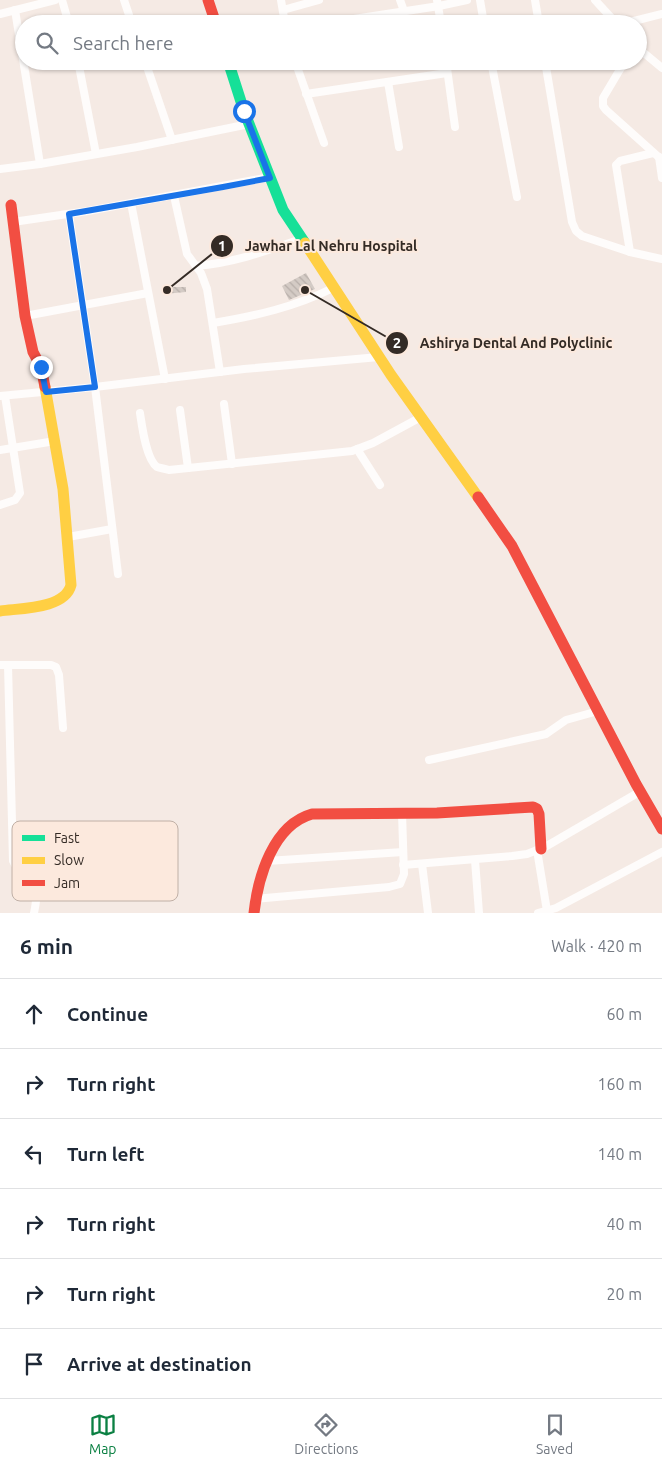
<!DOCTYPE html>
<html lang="en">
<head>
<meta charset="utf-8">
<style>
	body { margin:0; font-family:Ubuntu,sans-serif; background:#f6f6f7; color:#1f2937 }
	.stop { position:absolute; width:15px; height:15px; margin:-11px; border:4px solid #1a73e8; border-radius:50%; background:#fff }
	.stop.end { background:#1a73e8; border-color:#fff; box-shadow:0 1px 5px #0008 }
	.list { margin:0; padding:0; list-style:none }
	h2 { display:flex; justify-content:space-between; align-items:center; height:65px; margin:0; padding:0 20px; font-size:21px }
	h2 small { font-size:16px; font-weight:400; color:#747a83 }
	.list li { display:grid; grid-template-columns:32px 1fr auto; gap:15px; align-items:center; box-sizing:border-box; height:70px; padding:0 20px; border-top:1px solid #e0e1e3 }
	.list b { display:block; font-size:19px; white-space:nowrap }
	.list em { font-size:16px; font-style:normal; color:#747a83 }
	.icon { flex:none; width:28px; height:28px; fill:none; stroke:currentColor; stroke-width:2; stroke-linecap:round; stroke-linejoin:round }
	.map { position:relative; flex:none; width:662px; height:913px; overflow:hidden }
	.search { position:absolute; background:#fff; box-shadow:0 1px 4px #0004; left:15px; right:15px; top:15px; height:55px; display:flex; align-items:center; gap:12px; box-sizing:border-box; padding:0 18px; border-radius:28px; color:#747a83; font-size:19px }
	.sheet { height:485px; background:#fff }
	nav { display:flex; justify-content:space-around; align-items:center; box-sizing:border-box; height:70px; border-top:1px solid #e0e1e3; background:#fff; font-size:14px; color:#747a83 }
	nav a { display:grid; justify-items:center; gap:2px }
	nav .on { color:#0b8043 }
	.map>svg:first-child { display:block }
</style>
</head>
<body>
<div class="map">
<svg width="662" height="913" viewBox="0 0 662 913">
	<defs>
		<pattern id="building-back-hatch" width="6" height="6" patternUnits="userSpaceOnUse" patternTransform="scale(1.25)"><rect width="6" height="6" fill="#d4cbc5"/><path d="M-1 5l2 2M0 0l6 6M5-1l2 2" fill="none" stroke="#b7aea9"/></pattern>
	</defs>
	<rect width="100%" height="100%" fill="#f5eae4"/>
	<g fill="url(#building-back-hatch)">
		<path d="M306,273L315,289L289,300L282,286Z"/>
		<path d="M172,285V287H186V292L164,294L163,286Z"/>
	</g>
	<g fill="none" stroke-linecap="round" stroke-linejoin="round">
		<g stroke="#fefcfb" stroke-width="8">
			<path d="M62,0L69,24"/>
			<path d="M124,0L132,24"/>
			<path d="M281,0L285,24"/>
			<path d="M400,0L404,11"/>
			<path d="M437,0L441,24"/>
			<path d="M480,0L484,24"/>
			<path d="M535,0L539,24"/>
			<path d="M595,0L617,24"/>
			<path d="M15,10L40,164"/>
			<path d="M283,10L319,0"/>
			<path d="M0,14L55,0"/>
			<path d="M321,24L439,6L467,0"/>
			<path d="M622,24L662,14"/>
			<path d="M638,48L662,68"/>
			<path d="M78,61L96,154"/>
			<path d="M145,61L172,140"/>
			<path d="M295,61L324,143"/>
			<path d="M446,61L455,127"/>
			<path d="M491,61L517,197"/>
			<path d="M545,61L572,222L576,231L582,236L630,252L662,259"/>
			<path d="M625,61L603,98V106L606,110L662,160"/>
			<path d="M388,82L399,147"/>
			<path d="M306,94L447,73"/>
			<path d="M659,157L662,178"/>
			<path d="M0,169L40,164L137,147L249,124"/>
			<path d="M174,196L187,254L201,273L207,289L220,372"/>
			<path d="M131,203L165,379"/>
			<path d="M69,214L95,387L118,574"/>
			<path d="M13,222L88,211L270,177"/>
			<path d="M630,252L616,165L620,161L653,153"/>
			<path d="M196,266C233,263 266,251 301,239"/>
			<path d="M25,316L148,293"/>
			<path d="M213,323C255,316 295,307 333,288"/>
			<path d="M0,396L95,387L244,369L379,357"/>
			<path d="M224,404L232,464"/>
			<path d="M180,410L188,468"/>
			<path d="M140,413C142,426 146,459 157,467C160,468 166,469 169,470L352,451L373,443L421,417"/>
			<path d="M357,449L380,485"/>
			<path d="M0,450L55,441"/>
			<path d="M0,505L15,500L20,493L5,396"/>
			<path d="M68,537L112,529"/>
			<path d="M0,665H51L56,667L59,675L63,728"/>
			<path d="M8,665L13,861C16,868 20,871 26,876C39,886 37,899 34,913"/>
			<path d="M429,760L546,734L566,720L598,711"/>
			<path d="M537,850L547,911"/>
			<path d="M475,860L479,913"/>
			<path d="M267,861L403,852"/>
			<path d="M422,864L428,913"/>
			<path d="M403,865L512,856L527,854L545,847L641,791"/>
			<path d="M254,899L389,887L400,884L404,874L402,813"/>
			<path d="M538,913L556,908L662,852"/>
		</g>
		<path stroke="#16e098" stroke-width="11" d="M228,61L244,111L283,210L305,243"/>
		<g stroke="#ffcf43" stroke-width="11">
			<path d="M305,243L391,375L478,497"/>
			<path d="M0,611C21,608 65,609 71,585L63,489L45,387"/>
		</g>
		<g stroke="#f24e42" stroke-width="11">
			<path d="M208,0L216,24"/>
			<path d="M11,205L25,316L33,352L41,367L45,387"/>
			<path d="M478,497L512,546L636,784L662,829"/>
			<path d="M254,913C258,877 273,825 312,814L437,813L533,807L537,809L539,814L541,849"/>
		</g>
	</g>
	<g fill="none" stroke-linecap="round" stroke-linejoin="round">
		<path stroke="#1a73e8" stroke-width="6" d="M41,367L46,392L95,387L69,214L223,187L270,178L244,111"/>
	</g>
	<rect x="12" y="821" width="166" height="80" rx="8" fill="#fce9dd" stroke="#c0b0a6" stroke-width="1"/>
	<rect x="22" y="835" width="23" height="6" fill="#16e098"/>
	<rect x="22" y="857" width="23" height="7" fill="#ffcf43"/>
	<rect x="22" y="880" width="23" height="6" fill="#f24e42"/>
	<g font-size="14" fill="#342b25">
		<text x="54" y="843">Fast</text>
		<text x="54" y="865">Slow</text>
		<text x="54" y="888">Jam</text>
	</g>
	<path fill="none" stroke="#342b25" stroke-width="2" d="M167 290L222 246M305 290L397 343"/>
	<g fill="#342b25" stroke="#fce9dd" stroke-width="2">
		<circle cx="167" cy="290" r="5"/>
		<circle cx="305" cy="290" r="5"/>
		<circle cx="222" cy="246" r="12"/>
		<circle cx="397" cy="343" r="12"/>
	</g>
	<g font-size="15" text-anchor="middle" font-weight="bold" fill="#fff">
		<text x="222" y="251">1</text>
		<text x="397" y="348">2</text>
	</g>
	<g font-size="14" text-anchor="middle" font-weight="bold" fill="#342b25" stroke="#fce9dd" stroke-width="4" stroke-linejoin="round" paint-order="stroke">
		<text x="331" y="251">Jawhar Lal Nehru Hospital</text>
		<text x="516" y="348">Ashirya Dental And Polyclinic</text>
	</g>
</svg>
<div class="stop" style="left:244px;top:111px"></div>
<div class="stop end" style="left:41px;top:367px"></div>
<div class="search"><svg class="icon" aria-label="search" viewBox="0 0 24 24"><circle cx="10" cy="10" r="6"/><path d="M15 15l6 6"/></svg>Search here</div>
</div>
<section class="sheet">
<h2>6 min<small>Walk · 420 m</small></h2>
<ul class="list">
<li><svg class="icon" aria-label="ahead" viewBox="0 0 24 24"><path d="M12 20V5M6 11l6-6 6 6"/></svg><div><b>Continue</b></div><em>60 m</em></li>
<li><svg class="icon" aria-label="right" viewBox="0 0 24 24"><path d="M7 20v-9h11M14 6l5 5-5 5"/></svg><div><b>Turn right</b></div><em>160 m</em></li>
<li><svg class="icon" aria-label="left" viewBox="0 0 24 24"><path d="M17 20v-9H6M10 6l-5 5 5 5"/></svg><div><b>Turn left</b></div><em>140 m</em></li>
<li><svg class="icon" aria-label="right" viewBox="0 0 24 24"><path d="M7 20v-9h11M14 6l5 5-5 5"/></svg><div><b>Turn right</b></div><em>40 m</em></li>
<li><svg class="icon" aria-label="right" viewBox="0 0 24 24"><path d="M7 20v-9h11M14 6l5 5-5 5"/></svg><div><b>Turn right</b></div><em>20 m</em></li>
<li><svg class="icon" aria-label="arrive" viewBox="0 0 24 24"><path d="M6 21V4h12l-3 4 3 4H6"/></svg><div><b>Arrive at destination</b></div></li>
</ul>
</section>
<nav>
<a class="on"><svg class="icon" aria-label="map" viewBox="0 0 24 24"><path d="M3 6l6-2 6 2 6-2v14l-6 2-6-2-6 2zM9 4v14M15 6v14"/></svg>Map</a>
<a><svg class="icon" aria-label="directions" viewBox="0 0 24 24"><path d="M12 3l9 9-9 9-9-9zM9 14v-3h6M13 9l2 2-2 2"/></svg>Directions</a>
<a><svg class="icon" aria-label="saved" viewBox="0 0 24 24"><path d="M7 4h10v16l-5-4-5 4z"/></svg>Saved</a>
</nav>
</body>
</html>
